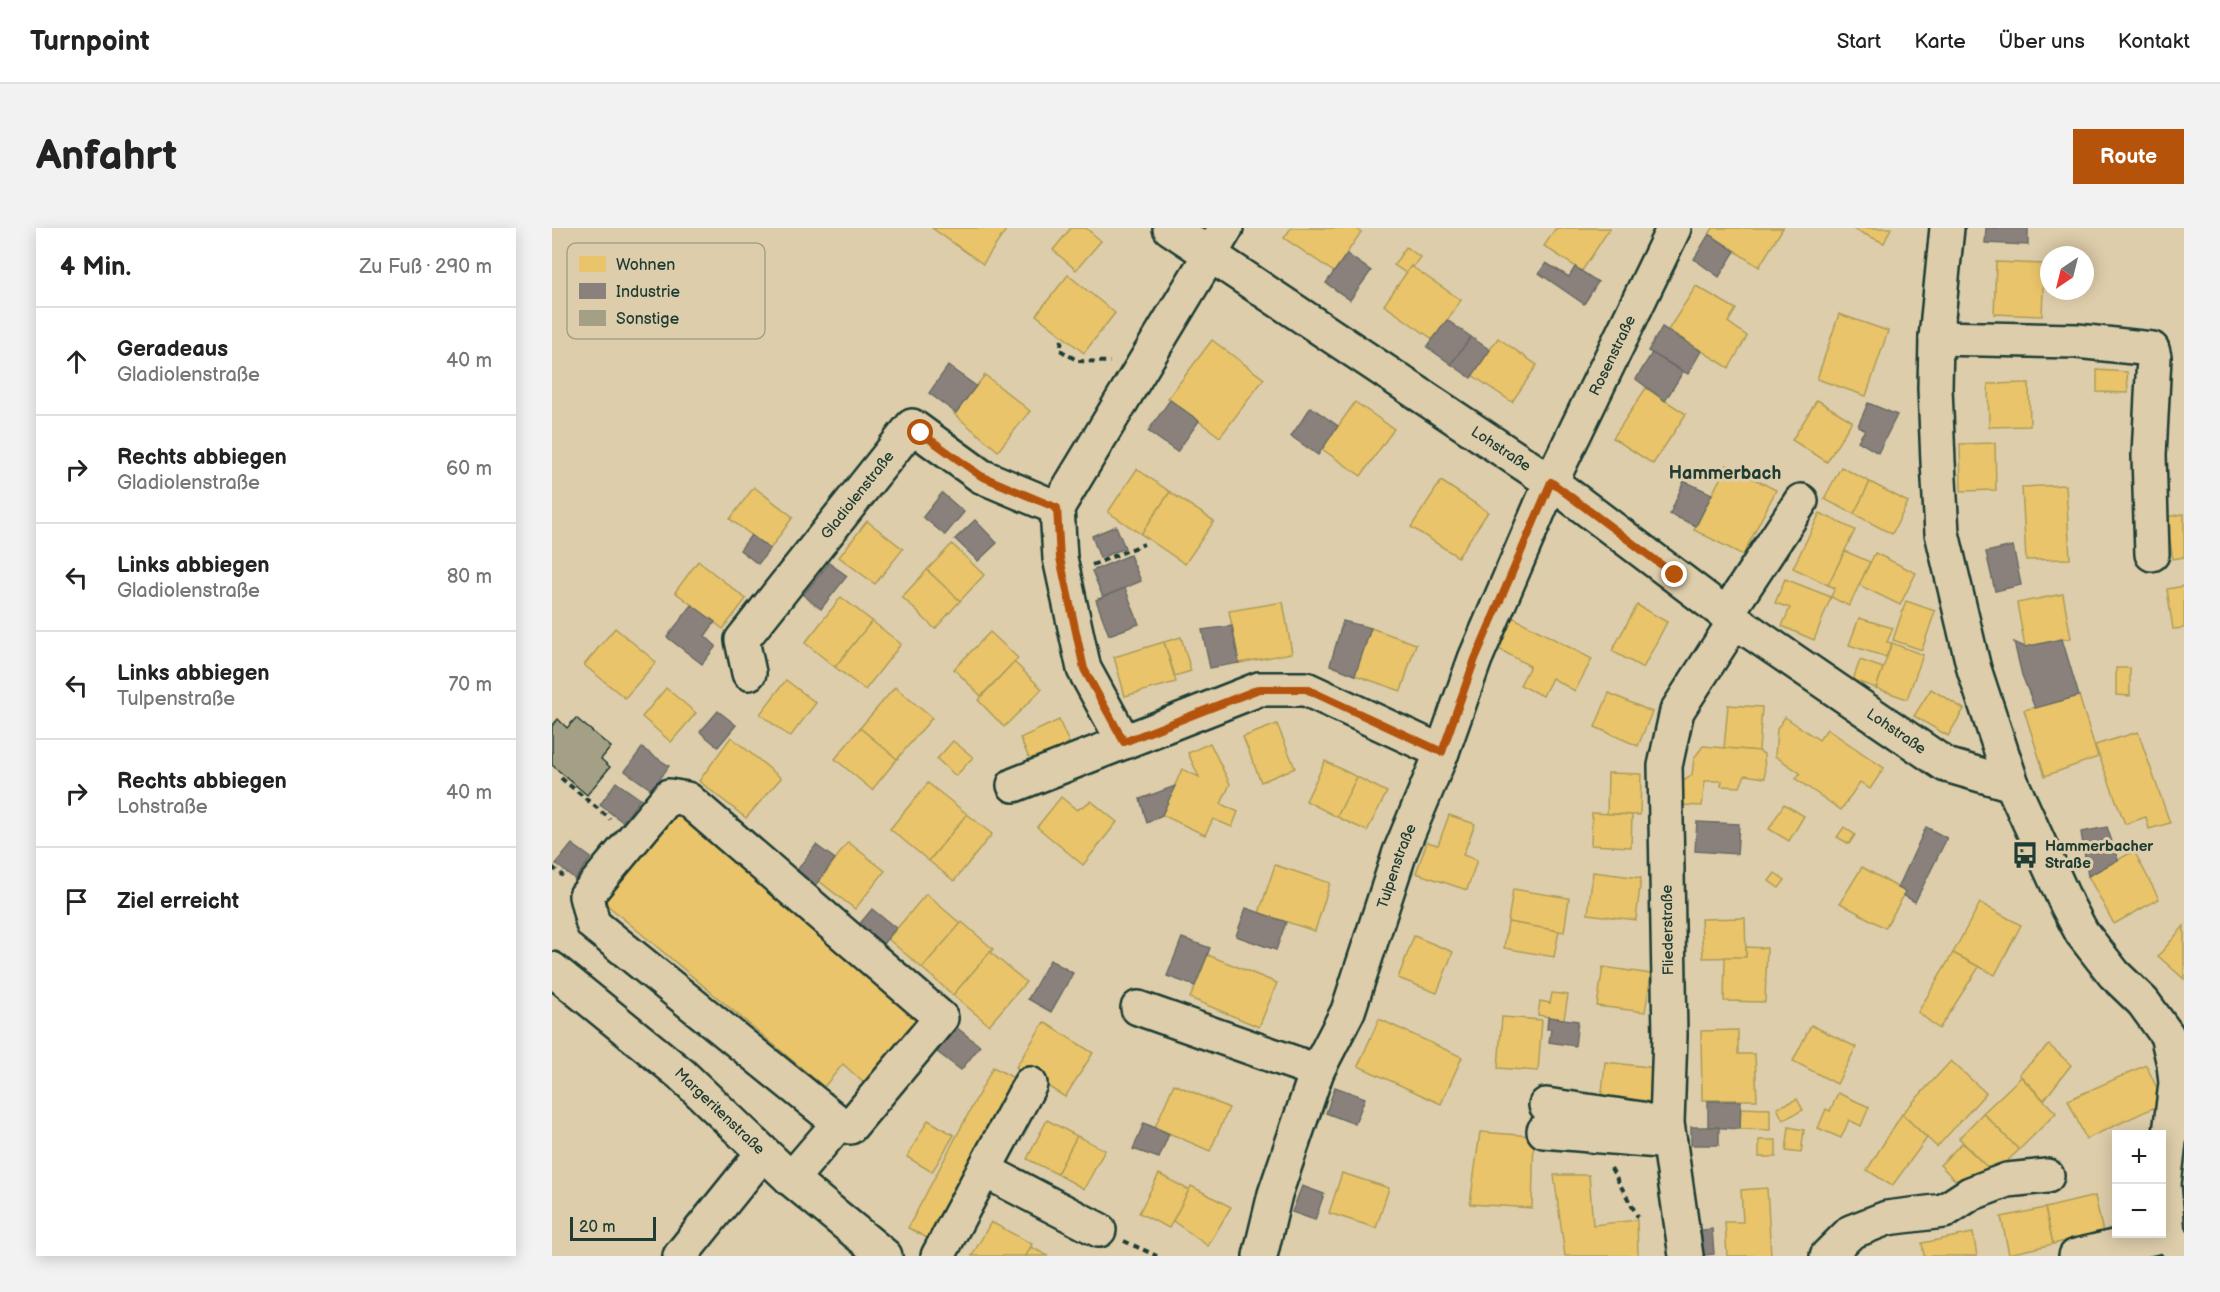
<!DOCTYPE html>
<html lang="de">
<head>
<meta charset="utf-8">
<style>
	body { margin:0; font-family:"Balsamiq Sans",sans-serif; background:#f2f2f2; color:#222 }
	.controls { position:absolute; right:18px; bottom:18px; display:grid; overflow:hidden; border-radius:0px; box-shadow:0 3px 15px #0003 }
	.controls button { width:54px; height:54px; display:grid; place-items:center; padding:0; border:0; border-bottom:2px solid #e0e0e0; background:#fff; color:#222; font:30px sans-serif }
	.compass { position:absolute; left:1488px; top:18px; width:54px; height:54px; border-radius:50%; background:#fff; box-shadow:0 3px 15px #0003; rotate:215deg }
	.scale { position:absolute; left:18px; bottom:15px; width:86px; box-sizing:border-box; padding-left:6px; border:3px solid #1f3d34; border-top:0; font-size:16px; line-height:21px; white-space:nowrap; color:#1f3d34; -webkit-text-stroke:4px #decdaa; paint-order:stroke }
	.stop { position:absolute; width:18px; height:18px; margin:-14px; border:4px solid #b45309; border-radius:50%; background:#fff }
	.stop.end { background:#b45309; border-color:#fff; box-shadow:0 2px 6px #0008 }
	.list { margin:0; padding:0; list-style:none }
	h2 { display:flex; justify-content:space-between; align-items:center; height:78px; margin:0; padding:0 24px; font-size:26px }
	h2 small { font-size:20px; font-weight:400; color:#767676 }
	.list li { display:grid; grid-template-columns:39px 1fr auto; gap:18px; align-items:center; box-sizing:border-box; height:108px; padding:0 24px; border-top:2px solid #e0e0e0 }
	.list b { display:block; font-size:22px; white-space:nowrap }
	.list p { margin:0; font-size:20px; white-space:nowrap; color:#767676 }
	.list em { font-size:20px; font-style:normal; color:#767676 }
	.icon { flex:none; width:33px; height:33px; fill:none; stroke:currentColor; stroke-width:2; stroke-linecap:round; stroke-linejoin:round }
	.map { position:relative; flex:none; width:1632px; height:1028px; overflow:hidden; border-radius:0px }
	header { display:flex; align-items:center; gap:36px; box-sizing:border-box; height:84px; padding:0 30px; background:#fff; border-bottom:2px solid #e0e0e0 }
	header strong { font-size:28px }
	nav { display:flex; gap:33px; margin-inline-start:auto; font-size:21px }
	.intro { display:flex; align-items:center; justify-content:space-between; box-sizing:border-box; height:144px; padding:0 36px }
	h1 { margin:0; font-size:42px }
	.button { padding:15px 27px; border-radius:0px; background:#b45309; color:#fff; font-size:21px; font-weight:700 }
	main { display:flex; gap:36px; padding:0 36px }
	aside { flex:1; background:#fff; border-radius:0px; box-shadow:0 3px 15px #0003 }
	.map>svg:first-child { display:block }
</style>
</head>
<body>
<header>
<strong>Turnpoint</strong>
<nav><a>Start</a><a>Karte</a><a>Über uns</a><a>Kontakt</a></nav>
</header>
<div class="intro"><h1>Anfahrt</h1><a class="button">Route</a></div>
<main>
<aside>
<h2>4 Min.<small>Zu Fuß · 290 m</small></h2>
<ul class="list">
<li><svg class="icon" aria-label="ahead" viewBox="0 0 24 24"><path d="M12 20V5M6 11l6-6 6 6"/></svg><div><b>Geradeaus</b><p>Gladiolenstraße</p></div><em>40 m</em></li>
<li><svg class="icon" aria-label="right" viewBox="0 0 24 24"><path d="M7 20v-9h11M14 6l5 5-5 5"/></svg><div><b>Rechts abbiegen</b><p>Gladiolenstraße</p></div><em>60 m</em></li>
<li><svg class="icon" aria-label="left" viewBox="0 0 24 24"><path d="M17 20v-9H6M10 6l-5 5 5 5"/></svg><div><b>Links abbiegen</b><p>Gladiolenstraße</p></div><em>80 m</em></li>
<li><svg class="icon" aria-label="left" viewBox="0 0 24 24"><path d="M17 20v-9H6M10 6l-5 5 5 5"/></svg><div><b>Links abbiegen</b><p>Tulpenstraße</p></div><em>70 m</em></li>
<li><svg class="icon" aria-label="right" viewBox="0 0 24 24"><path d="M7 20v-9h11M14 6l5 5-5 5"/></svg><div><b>Rechts abbiegen</b><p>Lohstraße</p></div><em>40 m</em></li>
<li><svg class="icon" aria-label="arrive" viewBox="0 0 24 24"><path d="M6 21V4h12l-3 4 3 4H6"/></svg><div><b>Ziel erreicht</b></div></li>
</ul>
</aside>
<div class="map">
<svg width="1632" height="1028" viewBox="0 0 1632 1028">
	<rect width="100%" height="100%" fill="#decdaa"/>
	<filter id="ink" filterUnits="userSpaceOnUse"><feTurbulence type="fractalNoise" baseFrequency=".0167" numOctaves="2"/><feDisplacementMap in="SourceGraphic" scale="12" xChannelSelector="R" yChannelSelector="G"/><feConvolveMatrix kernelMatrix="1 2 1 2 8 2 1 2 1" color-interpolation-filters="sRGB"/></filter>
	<g filter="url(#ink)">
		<g fill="#e9c46a" stroke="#ac9c5a" stroke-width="1.5">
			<path d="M380,0H451L454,2L431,36Z"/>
			<path d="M519,0H534L549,13L524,42L501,22Z"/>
			<path d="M739,0H803L809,4L782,44L732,10Z"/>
			<path d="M1004,0H1058L1030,43L992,18Z"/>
			<path d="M1161,0H1231L1207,39L1157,6Z"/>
			<path d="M1299,0H1339L1332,15Z"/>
			<path d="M854,19L868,29L861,39L859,38L854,45L842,37Z"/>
			<path d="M1444,34L1492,36L1490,88L1442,86Z"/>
			<path d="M859,38L909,72L882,112L832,77Z"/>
			<path d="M516,47L563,85L532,125L484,87Z"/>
			<path d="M1144,58L1184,81L1176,94L1195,108L1177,140L1116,102Z"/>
			<path d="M1287,86L1336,103L1314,168L1265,151Z"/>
			<path d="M946,110L985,137L960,174L920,147Z"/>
			<path d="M660,112L712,151L668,209L616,170Z"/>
			<path d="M1545,142L1575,144L1576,165L1545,164Z"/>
			<path d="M433,147L478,183L446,223L402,186Z"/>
			<path d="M1477,155L1478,198L1437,199L1436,156Z"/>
			<path d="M1094,160L1134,186L1101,236L1061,210Z"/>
			<path d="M1265,172L1300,193L1275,234L1240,212Z"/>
			<path d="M803,174L842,201L809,248L770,221Z"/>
			<path d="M1443,215L1444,262L1409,263L1408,216Z"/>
			<path d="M1175,237L1224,262L1191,327L1142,302Z"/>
			<path d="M1289,239L1318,254L1302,286L1272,271Z"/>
			<path d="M585,241L618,264L589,306L556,284Z"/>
			<path d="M889,253L936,284L906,329L859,299Z"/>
			<path d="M1318,254L1356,274L1340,306L1302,286Z"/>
			<path d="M1514,257L1518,331L1474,332L1470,259Z"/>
			<path d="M202,259L241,289L218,321L178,291Z"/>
			<path d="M618,264L662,293L633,336L589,306Z"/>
			<path d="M1268,285L1303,302L1276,357L1241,340Z"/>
			<path d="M1632,286V329L1621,331L1614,289Z"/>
			<path d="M315,293L351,321L323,356L287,329Z"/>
			<path d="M400,316L432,347L408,373L375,342Z"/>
			<path d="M1293,323L1318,334L1297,378L1279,369L1283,360L1276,357Z"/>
			<path d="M1323,325L1364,345L1348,377L1307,357Z"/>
			<path d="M146,333L194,371L171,401L123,364Z"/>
			<path d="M375,342L408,373L383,401L350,369Z"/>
			<path d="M1233,351L1279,369L1262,412L1230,398L1238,380L1223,375Z"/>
			<path d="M1632,358V400L1621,401L1615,361Z"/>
			<path d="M1511,366L1519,410L1473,419L1465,375Z"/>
			<path d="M289,369L320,393L283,439L253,415Z"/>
			<path d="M1354,373L1383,383L1370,422L1341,412Z"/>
			<path d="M731,374L740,425L687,435L677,383Z"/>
			<path d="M1085,377L1115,394L1091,440L1060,423Z"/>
			<path d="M960,389L1040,431L1023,463L1000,450L991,468L968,457L978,438L945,420Z"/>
			<path d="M1307,390L1341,400L1335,414L1340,415L1334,429L1297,417Z"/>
			<path d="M320,393L349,416L313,462L283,439Z"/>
			<path d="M63,400L104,434L73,470L32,437Z"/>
			<path d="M819,400L864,416L849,463L803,447Z"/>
			<path d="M438,404L466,430L429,468L402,441Z"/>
			<path d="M629,409L639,443L623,448L612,414Z"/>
			<path d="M612,414L624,454L573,468L562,429Z"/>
			<path d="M1340,415L1371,427L1355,471L1324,460Z"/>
			<path d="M1308,432L1331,440L1324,460L1301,452Z"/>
			<path d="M462,434L490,461L452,499L426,472Z"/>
			<path d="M1564,440H1578V468L1564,467Z"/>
			<path d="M234,452L264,475L238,509L208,486Z"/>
			<path d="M343,459L380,490L345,531L308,500Z"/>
			<path d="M114,460L144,485L119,514L90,489Z"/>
			<path d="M1379,461L1412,481L1396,508L1362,488Z"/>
			<path d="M1057,465L1100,484L1086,518L1043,499Z"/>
			<path d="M1527,468L1546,529L1493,548L1472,482Z"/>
			<path d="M1176,477L1210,479L1207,523L1172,520Z"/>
			<path d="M1233,489L1267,512L1275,501L1332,540L1318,561L1308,554L1289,582L1244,551L1248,545L1223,528L1225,501Z"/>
			<path d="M507,492L517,515L502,522L505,529L482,541L468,510Z"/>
			<path d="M725,496L743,540L709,554L691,509Z"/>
			<path d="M308,500L345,531L320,562L283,531Z"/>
			<path d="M1586,504L1618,595L1597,601L1594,589L1573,596L1543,517Z"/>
			<path d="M179,509L229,550L194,590L147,553Z"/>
			<path d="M401,513L421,529L404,548L385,531Z"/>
			<path d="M658,515L678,556L669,576L686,584L680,599L661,591L653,607L610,587L630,541L647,549L636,525Z"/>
			<path d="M1151,518L1207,523L1212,526L1213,550L1193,547L1188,559L1169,558L1170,553H1153L1150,578L1127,577L1129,555L1140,547L1142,530Z"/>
			<path d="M773,533L805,549L785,589L754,573Z"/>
			<path d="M1056,545L1089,546L1088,587L1055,586Z"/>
			<path d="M805,549L835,564L815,603L785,589Z"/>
			<path d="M376,555L415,586L377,633L338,601Z"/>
			<path d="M509,569L525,582L539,573L565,594L531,637L485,599Z"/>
			<path d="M1232,576L1252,588L1237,613L1217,601Z"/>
			<path d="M127,579L374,792L316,859L291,836L272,859L48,671Z"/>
			<path d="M1040,585L1080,587L1079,619L1039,617Z"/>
			<path d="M415,586L440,606L402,653L377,633Z"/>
			<path d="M897,587L923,596L911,627L925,632L915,662L864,645L875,614L886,617Z"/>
			<path d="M1292,599L1303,607L1297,616L1285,609Z"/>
			<path d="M296,614L333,643L303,681L267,653Z"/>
			<path d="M1582,623L1607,671L1562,696L1536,648Z"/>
			<path d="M723,637L778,655L763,703L707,685Z"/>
			<path d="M1310,639L1354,664L1333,700L1288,675Z"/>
			<path d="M1041,644L1089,650L1084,692L1036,686Z"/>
			<path d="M1223,645L1233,652L1227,660L1217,653Z"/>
			<path d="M961,661L1017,670L1012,704L956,694Z"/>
			<path d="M374,666L409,696L370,740L336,711Z"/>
			<path d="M1428,675L1469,697L1443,747L1401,725Z"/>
			<path d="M1193,690L1194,729L1151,730L1149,691Z"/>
			<path d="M410,694L441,721L401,767L370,740Z"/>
			<path d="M956,694L1007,703L1002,729L952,720Z"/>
			<path d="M1632,698V751L1606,728Z"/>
			<path d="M862,708L901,724L885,765L846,750Z"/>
			<path d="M1194,719L1215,720L1213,774L1172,773L1173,729H1194Z"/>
			<path d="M438,724L474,754L437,797L401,767Z"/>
			<path d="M1401,725L1427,739L1387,801L1366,784Z"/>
			<path d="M656,727L725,755L707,799L638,770Z"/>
			<path d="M1051,739L1099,746L1093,784L1045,778Z"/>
			<path d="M1000,765L1016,767L1012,791L986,787L988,773L998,775Z"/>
			<path d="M950,789L990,792L986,843L946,840Z"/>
			<path d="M827,791L910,829L889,876L806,838Z"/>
			<path d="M492,794L541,825L513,869L464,839Z"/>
			<path d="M1259,797L1304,819L1285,856L1241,833Z"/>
			<path d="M1186,802V826H1203L1205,872H1150L1149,803Z"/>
			<path d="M1497,817L1519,837L1492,872L1467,846Z"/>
			<path d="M1399,833L1434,865L1385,919L1350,886Z"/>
			<path d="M1053,834L1105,840L1101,879L1049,874Z"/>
			<path d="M1594,837L1612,875L1534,911L1516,872Z"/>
			<path d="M441,839L464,851L379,1012L356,1000Z"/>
			<path d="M1469,849L1504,885L1467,922L1431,885Z"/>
			<path d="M622,856L677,880L658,923L603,899Z"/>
			<path d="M1286,865L1317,879L1309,898L1297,892L1289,910L1266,900L1274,881L1278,883Z"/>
			<path d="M1245,871L1251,882L1231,892L1225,880Z"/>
			<path d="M1188,880L1218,881V902L1188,901Z"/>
			<path d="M1431,885L1467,922L1441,946L1407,910Z"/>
			<path d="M1350,886L1375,910L1340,958L1315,942Z"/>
			<path d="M376,892L402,907L380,944L355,929Z"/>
			<path d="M495,892L525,908L505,946L475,931Z"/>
			<path d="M1237,899L1252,902L1249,925L1234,923Z"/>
			<path d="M928,904L982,908L980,980L918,976Z"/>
			<path d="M525,908L553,922L532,961L505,946Z"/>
			<rect x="1207" y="912" width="17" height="17"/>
			<path d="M1410,915L1436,940L1413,962L1388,937Z"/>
			<path d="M790,945L837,960L824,1000L777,985Z"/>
			<path d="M607,946L637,962L617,1000L587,985Z"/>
			<path d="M1002,947H1037L1041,997L1085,992L1086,1028H1013Z"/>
			<path d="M639,958L679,979L656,1018L621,993Z"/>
			<path d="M1215,960L1219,1028H1175L1173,994H1191L1189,962Z"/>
			<path d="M1543,968L1551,1004L1501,1016L1493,980Z"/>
			<path d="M1493,980L1501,1016L1457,1026L1449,989Z"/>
			<path d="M439,994L480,1016L474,1028H420Z"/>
			<path d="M1421,1005L1425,1028H1372L1370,1015Z"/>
			<path d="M479,1019L496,1028H474Z"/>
		</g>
		<g fill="#8a817c" stroke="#6a6d66" stroke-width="1.5">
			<path d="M1434,0H1476V17L1433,15Z"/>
			<path d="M1157,6L1183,23L1167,49L1142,31Z"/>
			<path d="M795,26L819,43L798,72L774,55Z"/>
			<path d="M994,35L1017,49L1023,39L1046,54L1032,76L987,45Z"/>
			<path d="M895,92L919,109L899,136L875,119Z"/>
			<path d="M1110,99L1149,123L1136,146L1096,123Z"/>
			<path d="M919,109L938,122L919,150L899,136Z"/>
			<path d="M1100,125L1131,144L1113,173L1084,151Z"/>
			<path d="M396,138L424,158L404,185L377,165Z"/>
			<path d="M618,172L647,193L625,224L596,203Z"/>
			<path d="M1316,175L1345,187L1326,225L1306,213L1313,202L1306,198Z"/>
			<path d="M759,179L786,198L766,227L739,208Z"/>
			<path d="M1132,253L1160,266L1144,298L1118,286Z"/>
			<path d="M390,265L412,284L393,307L371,289Z"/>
			<path d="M423,292L445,315L426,333L403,311Z"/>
			<path d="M564,298L573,320L548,330L540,308Z"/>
			<path d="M199,307L218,321L206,336L188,322Z"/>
			<path d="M1461,318L1469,357L1443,363L1434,324Z"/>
			<path d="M578,327L589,353L551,369L540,343Z"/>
			<path d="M277,335L295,348L269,381L251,367Z"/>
			<path d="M573,360L587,396L557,407L544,372Z"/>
			<path d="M140,377L163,394L153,408L164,418L150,436L115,409Z"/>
			<path d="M791,393L819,400L803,447L778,437Z"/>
			<path d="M680,398L687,435L658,440L650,402Z"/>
			<path d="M1510,411L1527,468L1483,480L1470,447L1462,414L1473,419Z"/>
			<path d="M166,483L184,497L166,519L148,504Z"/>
			<path d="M90,520L117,538L100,562L73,543Z"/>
			<path d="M64,554L88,571L71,594L48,577Z"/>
			<path d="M623,558L610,587L595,595L588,571Z"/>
			<path d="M1145,594L1187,596L1185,626L1143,623Z"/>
			<path d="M1374,599L1395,610L1363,674L1351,667L1354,664L1346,660Z"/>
			<path d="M1555,599L1566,632L1536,648L1529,604Z"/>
			<path d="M20,616L39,630L23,651L4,636Z"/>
			<path d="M264,617L283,631L262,659L243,645Z"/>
			<path d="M694,680L734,694L724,722L684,708Z"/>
			<path d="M320,681L344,700L330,717L306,698Z"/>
			<path d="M630,710L658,720L643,758L615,748Z"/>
			<path d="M498,732L521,745L499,784L476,771Z"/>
			<path d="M996,789L1026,793L1023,818L997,814L999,801H995Z"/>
			<path d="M399,795L428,818L409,842L380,820Z"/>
			<path d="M783,859L813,870L803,896L774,885Z"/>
			<path d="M1156,873H1189L1188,901L1156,899Z"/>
			<path d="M592,895L617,906L607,930L581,921Z"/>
			<rect x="1139" y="899" width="28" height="18"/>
			<path d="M750,958L772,966L763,992L740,984Z"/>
			<path d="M1160,1001L1162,1026L1142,1028L1140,1003Z"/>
		</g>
		<path fill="#a3a085" stroke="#1f3d34" stroke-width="1.5" d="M24,490L59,519L49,531L58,539L35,567L0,537V498L6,491L15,500Z"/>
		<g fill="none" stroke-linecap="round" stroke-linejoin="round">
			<defs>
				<g id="minor">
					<path id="s1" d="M618,0L999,254L1183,393L1394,537L1460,556"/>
					<path d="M674,0L505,280L508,330L532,441L572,514L707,461H754L890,524"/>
					<path d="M1384,110L1525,113L1600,121L1602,129L1597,227L1600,326"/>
					<path d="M1174,387L1249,273"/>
					<path id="s2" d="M197,445L190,412L360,198L429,248L505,280"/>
					<path d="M462,557L572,514"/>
					<path id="s3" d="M0,741L129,846L239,951L333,1028"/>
					<path d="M586,780L765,843"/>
					<path d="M994,877L1090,891"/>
					<path d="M992,903L1118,914"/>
					<path d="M432,942L547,1002"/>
					<path d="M239,951L287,895L41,696L34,668L117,568L135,571L389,790L298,899L287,895"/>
					<path d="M128,1028L211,925"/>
					<path d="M386,1028L478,856"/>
					<path id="s4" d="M708,1028L723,966L765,843L796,783L848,624L890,524L923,431L999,254L1122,0"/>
					<path d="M1134,1028L1115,895L1118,807L1113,538L1125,483L1183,393"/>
					<path d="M1275,1028L1299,1004L1335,990L1392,983L1418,966L1455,952L1495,948"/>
					<path d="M1524,1028L1616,1006"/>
				</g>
				<path id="major" d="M1395,0L1384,110L1383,160L1386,234L1390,305L1422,441L1460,556L1515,677L1530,705L1562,746L1591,774L1615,807L1622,836L1624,855L1612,956L1616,1006L1632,1027"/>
			</defs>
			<use href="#minor" stroke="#1f3d34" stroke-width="38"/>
			<use href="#major" stroke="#1f3d34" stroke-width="38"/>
			<g stroke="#1f3d34" stroke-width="4" stroke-dasharray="6 4.5" stroke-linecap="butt">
				<path d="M510,112L508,122L526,133L558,134"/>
				<path d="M540,337L592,316"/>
				<path d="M9,550L58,591"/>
				<path d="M0,639L11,648"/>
				<path d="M1059,940L1086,989"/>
				<path d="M572,1013L605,1028"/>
			</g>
			<use href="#minor" stroke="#decdaa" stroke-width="33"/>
			<use href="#major" stroke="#decdaa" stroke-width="33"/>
		</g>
	</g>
	<g fill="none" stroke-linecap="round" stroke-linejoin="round" filter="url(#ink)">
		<path stroke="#b45309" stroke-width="8" d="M369,205L429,248L505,280L508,330L532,441L572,514L707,461H754L890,524L923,431L999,254L1123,347"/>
	</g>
	<defs>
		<symbol id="bus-bare" viewBox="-9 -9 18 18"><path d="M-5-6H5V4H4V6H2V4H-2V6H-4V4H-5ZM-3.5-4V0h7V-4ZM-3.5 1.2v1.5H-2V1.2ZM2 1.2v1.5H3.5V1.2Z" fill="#1f3d34" stroke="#decdaa" stroke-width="2.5" paint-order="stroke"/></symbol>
	</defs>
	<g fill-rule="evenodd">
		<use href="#bus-bare" x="1454" y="608" width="38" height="38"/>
	</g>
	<g text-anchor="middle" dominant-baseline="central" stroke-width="6" stroke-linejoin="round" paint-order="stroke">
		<g font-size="15" fill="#1f3d34" stroke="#decdaa">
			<text stroke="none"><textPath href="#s4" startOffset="969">Rosenstraße</textPath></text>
			<text stroke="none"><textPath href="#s1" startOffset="398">Lohstraße</textPath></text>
			<text stroke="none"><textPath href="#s2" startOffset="219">Gladiolenstraße</textPath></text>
			<text stroke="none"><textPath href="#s1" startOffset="884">Lohstraße</textPath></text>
			<text stroke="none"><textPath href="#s4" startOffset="414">Tulpenstraße</textPath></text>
			<text transform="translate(1116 702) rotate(-91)">Fliederstraße</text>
			<text stroke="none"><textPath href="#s3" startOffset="220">Margeritenstraße</textPath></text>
		</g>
		<g font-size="15" font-weight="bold" fill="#1f3d34" stroke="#decdaa" text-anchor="start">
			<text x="1493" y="618">Hammerbacher<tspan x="1493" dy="17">Straße</tspan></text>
		</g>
		<g font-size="18" font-weight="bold" fill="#1f3d34" stroke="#decdaa">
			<text x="1173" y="245">Hammerbach</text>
		</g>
	</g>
	<rect x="15" y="15" width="198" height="96" rx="9" fill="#decdaa" stroke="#a5a287" stroke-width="1.5"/>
	<rect x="27" y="28" width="27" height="16" fill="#e9c46a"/>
	<rect x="27" y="55" width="27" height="16" fill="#8a817c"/>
	<rect x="27" y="82" width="27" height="16" fill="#a3a085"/>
	<g font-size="16" fill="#1f3d34">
		<text x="64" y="42">Wohnen</text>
		<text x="64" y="69">Industrie</text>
		<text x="64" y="96">Sonstige</text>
	</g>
</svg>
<div class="controls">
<button>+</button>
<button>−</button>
</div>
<svg class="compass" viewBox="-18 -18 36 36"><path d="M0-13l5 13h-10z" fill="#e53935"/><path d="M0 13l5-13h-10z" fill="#767676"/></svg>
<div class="scale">20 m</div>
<div class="stop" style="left:369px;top:205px"></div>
<div class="stop end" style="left:1123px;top:347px"></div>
</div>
</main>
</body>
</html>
